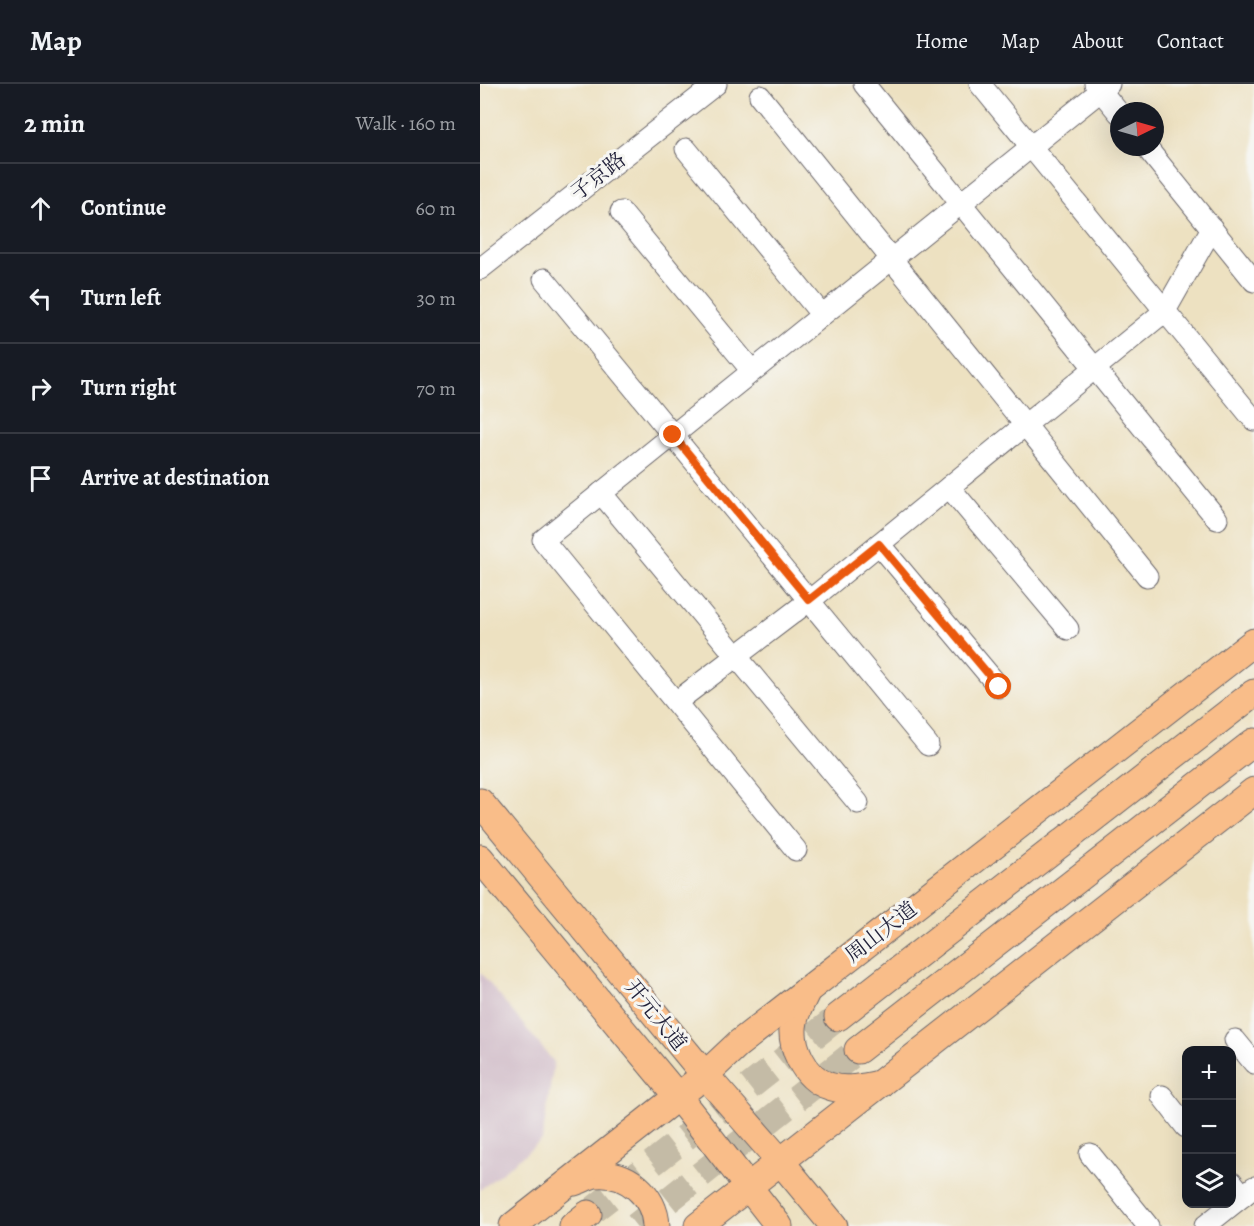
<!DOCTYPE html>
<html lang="en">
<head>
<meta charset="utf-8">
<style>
	body { margin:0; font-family:Alegreya,"Noto Serif SC",serif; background:#242831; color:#f1f3f6 }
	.controls { position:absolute; right:18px; bottom:18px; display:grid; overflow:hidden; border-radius:12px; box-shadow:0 6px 24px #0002 }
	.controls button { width:54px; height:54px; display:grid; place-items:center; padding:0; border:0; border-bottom:2px solid #363941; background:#171b24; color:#f1f3f6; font:30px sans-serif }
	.compass { position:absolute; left:630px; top:18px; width:54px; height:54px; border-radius:50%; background:#171b24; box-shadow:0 6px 24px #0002; rotate:85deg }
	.stop { position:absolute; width:18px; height:18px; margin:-14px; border:4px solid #ea580c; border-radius:50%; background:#fff }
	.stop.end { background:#ea580c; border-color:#fff; box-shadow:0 2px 6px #0008 }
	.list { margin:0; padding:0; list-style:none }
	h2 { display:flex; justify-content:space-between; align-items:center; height:78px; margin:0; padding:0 24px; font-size:26px }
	h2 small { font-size:20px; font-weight:400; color:#9ea1a6 }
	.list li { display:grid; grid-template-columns:39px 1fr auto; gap:18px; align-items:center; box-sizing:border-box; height:90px; padding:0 24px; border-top:2px solid #363941 }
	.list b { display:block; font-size:22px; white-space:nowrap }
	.list em { font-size:20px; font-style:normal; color:#9ea1a6 }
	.icon { flex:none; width:33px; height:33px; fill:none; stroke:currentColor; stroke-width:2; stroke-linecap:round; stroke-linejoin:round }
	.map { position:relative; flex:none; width:774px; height:1142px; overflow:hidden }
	header { display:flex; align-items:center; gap:36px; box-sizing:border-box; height:84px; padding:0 30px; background:#171b24; border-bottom:2px solid #363941 }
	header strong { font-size:28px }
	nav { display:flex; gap:33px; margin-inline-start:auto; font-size:21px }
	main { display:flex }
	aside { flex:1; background:#171b24 }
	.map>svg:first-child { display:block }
</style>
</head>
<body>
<header>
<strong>Map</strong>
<nav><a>Home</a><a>Map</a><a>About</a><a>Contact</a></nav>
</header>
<main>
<aside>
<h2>2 min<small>Walk · 160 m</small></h2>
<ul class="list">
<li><svg class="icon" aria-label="ahead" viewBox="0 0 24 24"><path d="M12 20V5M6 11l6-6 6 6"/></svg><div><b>Continue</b></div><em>60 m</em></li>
<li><svg class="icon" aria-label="left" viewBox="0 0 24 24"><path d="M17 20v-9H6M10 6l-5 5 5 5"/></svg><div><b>Turn left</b></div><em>30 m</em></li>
<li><svg class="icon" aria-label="right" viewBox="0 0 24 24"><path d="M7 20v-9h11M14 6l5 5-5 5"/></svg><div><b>Turn right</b></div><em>70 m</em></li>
<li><svg class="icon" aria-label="arrive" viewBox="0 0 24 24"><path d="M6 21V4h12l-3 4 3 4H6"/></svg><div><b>Arrive at destination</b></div></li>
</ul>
</aside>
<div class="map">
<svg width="774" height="1142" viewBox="0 0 774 1142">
	<rect width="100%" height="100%" fill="#f6f6f2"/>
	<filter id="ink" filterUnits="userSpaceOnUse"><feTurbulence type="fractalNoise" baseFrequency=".0167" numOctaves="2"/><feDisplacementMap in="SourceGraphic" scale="12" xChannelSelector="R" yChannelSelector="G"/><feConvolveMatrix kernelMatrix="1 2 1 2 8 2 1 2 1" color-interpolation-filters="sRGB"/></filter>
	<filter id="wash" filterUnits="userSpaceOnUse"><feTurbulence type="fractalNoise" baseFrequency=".008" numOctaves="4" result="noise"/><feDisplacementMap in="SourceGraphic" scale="24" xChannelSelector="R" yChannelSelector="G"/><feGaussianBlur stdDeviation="1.35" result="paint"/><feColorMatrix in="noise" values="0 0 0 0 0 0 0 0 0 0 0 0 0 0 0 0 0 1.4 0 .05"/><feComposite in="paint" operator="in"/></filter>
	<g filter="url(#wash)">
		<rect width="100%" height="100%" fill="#ede1c1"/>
		<path fill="#d1bdc9" d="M0,888L74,978L62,1056L0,1106Z"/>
	</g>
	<g filter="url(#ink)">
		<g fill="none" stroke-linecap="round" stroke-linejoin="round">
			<g stroke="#c4bba6" stroke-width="27" stroke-dasharray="27 14" stroke-linecap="butt">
				<path d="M108,1130L358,933"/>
				<path d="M156,1142L378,966"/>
			</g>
			<defs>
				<g id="minor">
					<path d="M384,0L737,435"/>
					<path d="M615,0L639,29"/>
					<path d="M280,12L667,492"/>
					<path d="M666,63L774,197"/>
					<path d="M206,65L342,231"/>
					<path d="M141,128L272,287"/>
					<path d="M732,144L685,227L774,336"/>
					<path d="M0,185L236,0"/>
					<path d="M64,195L448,661"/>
					<path d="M469,403L588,545"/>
					<path d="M121,409L378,719"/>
					<path d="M399,460L519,603"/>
					<path d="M196,618L334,513L685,227L500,0"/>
					<path d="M316,766L63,456L629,0"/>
					<path d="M755,956L774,979"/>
					<path d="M682,1012L706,1043"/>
					<path d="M610,1070L668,1142"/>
					<path d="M752,1098L763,1112"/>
					<path d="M725,1142L774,1103"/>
				</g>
				<g id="major">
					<path d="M0,718L225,991L301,1078L354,1142"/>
					<path d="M0,774L198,1013L299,1142"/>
					<path d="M327,906C323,916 316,926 314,937C309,961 324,994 349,1002C365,1008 383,1003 400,1000"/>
					<path d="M358,933L774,609"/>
					<path d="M378,966L774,658"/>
					<path d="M94,1098C101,1096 109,1091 116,1090C146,1087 175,1111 176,1142"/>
					<path d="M33,1142L225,991L258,960L774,558"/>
					<path d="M93,1142L108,1130"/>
					<path d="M218,1142L774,707"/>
				</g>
			</defs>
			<use href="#minor" stroke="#69656a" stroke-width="23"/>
			<use href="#major" stroke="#69656a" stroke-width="29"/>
			<use href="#minor" stroke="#fff" stroke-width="21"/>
			<use href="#major" stroke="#f9bd89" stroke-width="27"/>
		</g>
	</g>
	<g fill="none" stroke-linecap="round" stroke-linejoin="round" filter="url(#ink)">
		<path stroke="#ea580c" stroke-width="8" d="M193,351L329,516L399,460L519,603"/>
	</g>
	<g text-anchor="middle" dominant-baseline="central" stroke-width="6" stroke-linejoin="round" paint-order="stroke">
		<g font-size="21" fill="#22223b" stroke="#f6f6f2">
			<text transform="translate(118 92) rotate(-38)">子京路</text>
			<text transform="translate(401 848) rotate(-38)">周山大道</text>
			<text transform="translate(176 931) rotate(51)">开元大道</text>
		</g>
	</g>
</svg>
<div class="controls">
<button>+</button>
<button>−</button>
<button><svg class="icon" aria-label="layers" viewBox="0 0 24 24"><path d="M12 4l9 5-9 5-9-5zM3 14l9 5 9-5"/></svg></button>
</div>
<svg class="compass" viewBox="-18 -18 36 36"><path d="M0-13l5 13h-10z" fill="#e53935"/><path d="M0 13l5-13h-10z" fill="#9ea1a6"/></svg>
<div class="stop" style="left:519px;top:603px"></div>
<div class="stop end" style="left:193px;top:351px"></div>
</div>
</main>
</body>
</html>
